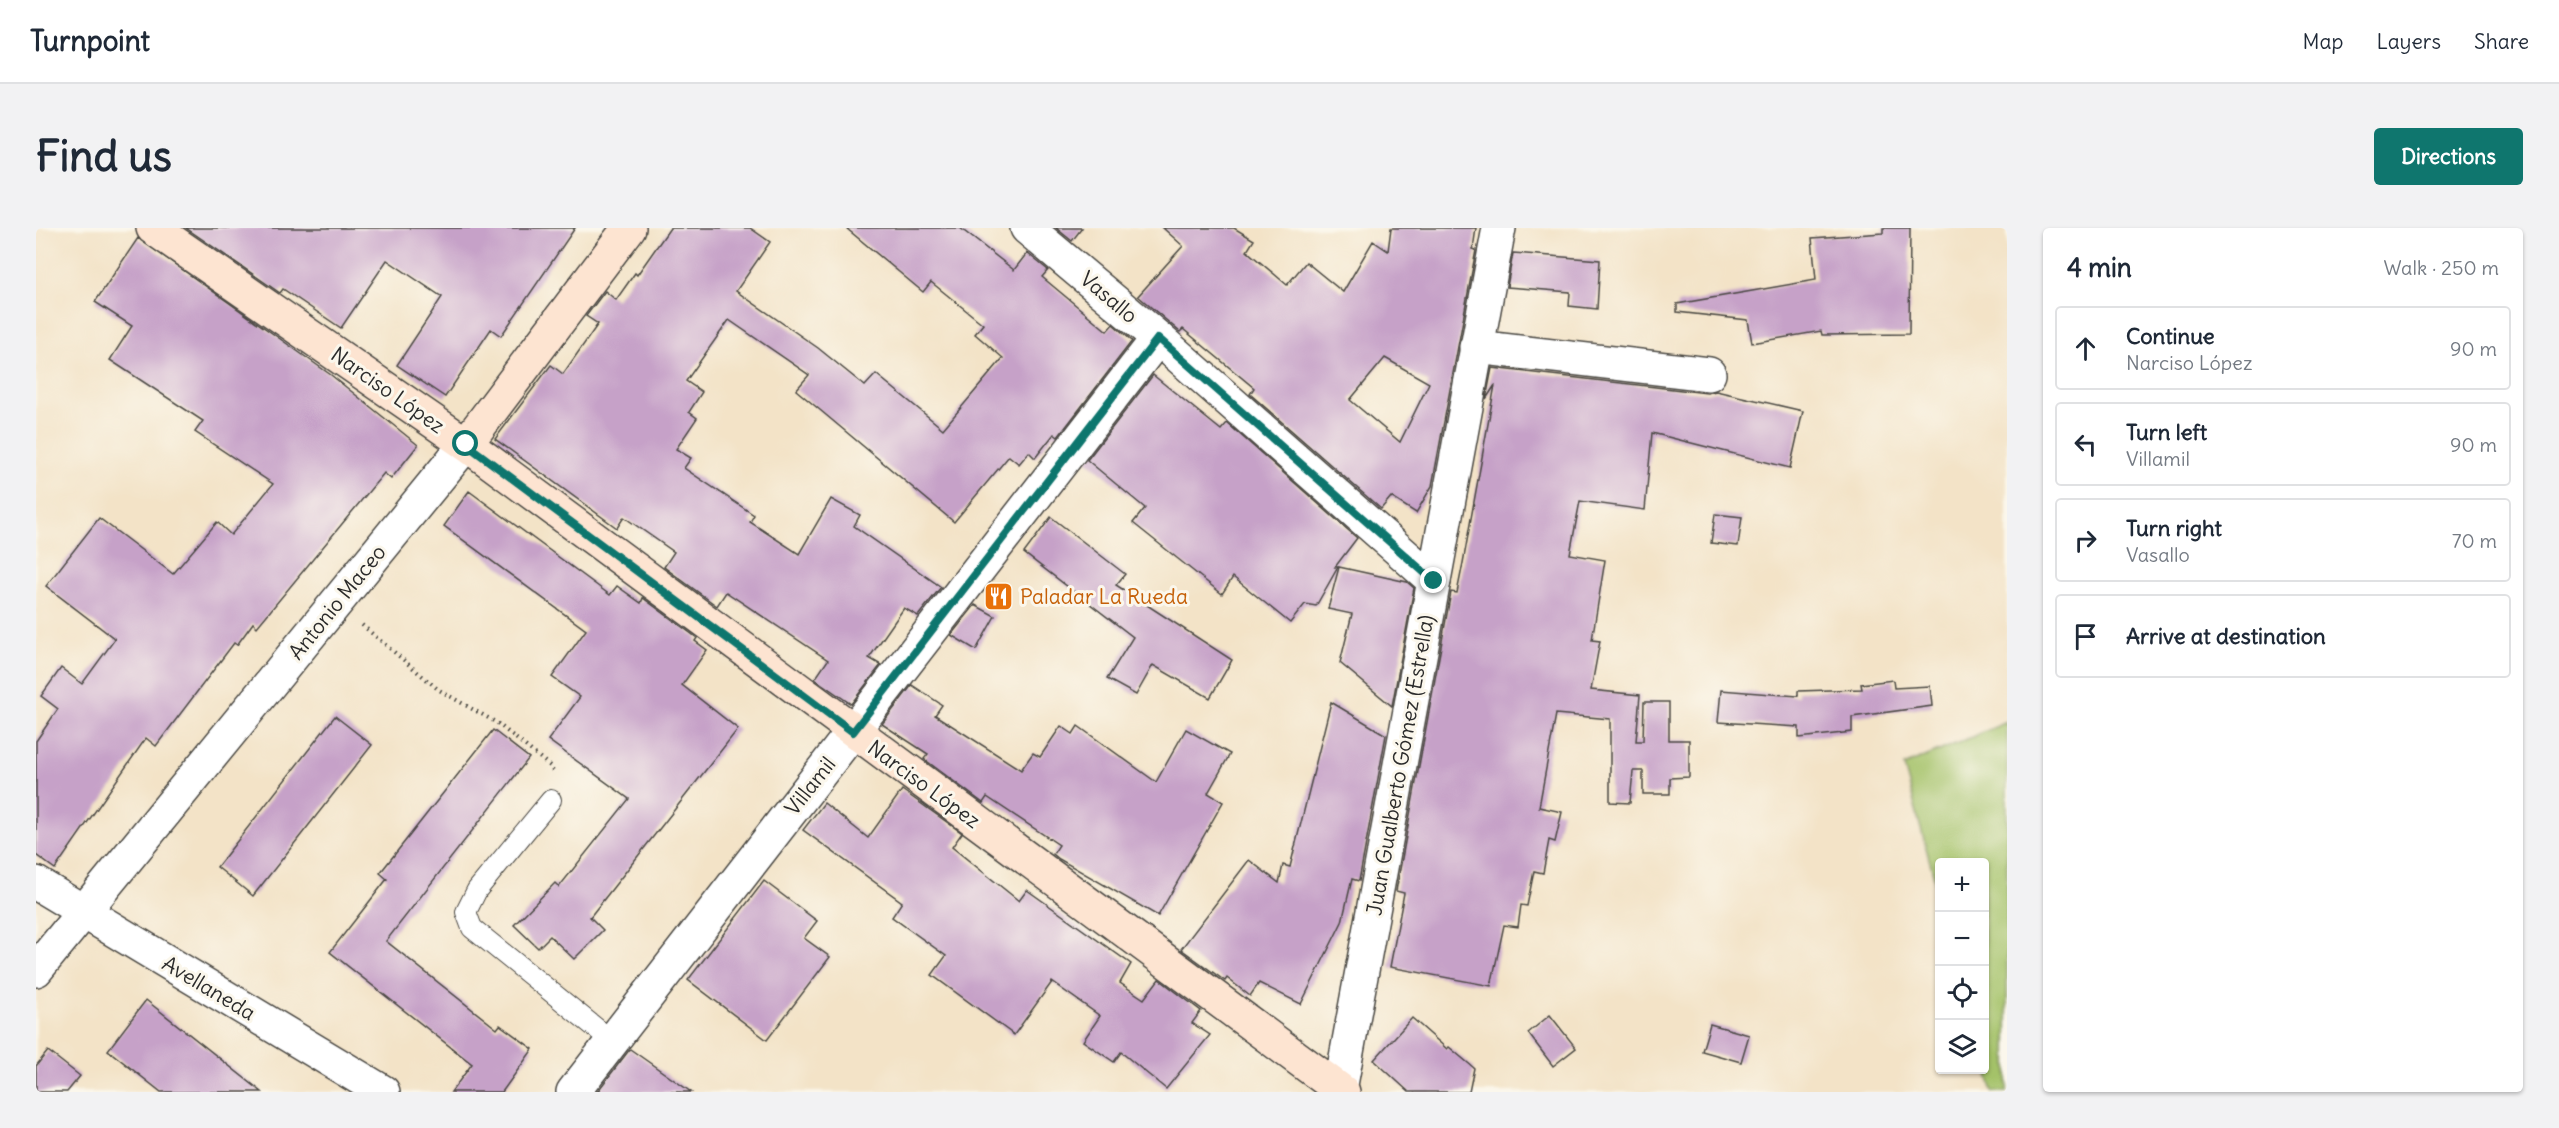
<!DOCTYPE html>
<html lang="en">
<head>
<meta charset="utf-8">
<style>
	body { margin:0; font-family:Delius,sans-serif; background:#f2f2f3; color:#1f2937 }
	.controls { position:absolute; right:18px; bottom:18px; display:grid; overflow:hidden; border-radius:6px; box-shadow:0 2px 4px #0004 }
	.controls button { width:54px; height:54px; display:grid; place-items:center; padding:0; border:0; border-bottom:2px solid #e0e1e3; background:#fff; color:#1f2937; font:30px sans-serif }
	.stop { position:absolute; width:18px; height:18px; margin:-14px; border:4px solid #0f766e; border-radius:50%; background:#fff }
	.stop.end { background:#0f766e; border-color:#fff; box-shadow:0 2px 6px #0008 }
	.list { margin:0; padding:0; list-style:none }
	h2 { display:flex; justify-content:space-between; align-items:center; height:78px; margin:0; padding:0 24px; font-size:26px }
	h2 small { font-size:20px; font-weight:400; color:#747a83 }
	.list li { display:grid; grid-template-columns:39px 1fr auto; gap:18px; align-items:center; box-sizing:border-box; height:84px; margin:0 12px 12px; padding:0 12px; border:2px solid #e0e1e3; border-radius:6px }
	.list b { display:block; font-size:22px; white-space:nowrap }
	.list p { margin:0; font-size:20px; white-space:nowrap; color:#747a83 }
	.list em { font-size:20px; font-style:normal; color:#747a83 }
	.icon { flex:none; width:33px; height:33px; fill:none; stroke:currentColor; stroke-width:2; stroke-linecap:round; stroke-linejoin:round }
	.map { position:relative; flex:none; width:1971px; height:864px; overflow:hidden; border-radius:6px }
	header { display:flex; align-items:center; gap:36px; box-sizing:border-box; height:84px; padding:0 30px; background:#fff; border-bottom:2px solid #e0e1e3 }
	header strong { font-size:28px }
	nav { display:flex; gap:33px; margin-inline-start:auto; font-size:21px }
	.intro { display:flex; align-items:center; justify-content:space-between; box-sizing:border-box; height:144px; padding:0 36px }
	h1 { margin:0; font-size:42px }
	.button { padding:15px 27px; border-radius:6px; background:#0f766e; color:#fff; font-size:21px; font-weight:700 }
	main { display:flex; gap:36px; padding:0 36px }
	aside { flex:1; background:#fff; border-radius:6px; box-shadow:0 2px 4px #0004 }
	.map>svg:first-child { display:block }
</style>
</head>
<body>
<header>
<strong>Turnpoint</strong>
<nav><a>Map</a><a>Layers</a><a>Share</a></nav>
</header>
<div class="intro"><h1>Find us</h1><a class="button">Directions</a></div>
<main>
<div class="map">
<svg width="1971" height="864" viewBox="0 0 1971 864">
	<rect width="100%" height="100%" fill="#fbf7ec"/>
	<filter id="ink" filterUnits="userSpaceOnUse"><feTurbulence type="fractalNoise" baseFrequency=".0167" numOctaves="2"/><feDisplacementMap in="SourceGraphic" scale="12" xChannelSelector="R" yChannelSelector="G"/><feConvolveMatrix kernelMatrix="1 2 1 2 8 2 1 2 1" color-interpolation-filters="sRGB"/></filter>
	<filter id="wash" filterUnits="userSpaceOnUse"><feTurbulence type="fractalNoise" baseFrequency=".008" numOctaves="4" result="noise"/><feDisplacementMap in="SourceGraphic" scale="24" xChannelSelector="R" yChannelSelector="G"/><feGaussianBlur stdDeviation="1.35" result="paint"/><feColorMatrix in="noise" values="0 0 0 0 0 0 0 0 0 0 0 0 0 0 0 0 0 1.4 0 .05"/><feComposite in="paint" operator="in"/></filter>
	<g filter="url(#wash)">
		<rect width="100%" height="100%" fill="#f3e3c7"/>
		<path fill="#a4c269" stroke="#68764a" stroke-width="1.5" d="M1971,494V864H1957L1948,833V634H1904L1903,668L1868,538Z"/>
		<g id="blocks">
			<g fill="#c6a1c8" fill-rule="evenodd">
				<path d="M150,0H539L465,108L455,101L409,169L361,137L406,69L351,32L305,100L247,61L244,65Z"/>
				<path d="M634,0H714L734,14L700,63L782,120L829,158L840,146L907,201L967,130L939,106L947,96L895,54L887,64L810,0H924L978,42L991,25L1012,42L1006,49L1071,103L1077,96L1096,113L1022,209L1018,206L999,230L993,224L983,236L973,228L918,294L760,162L773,147L693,92L650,153L666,164L653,184L661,190L640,221L655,230L648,240L718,287L714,294L763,326L795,271L824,287L818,298L905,359L882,388L868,380L833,430L845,437L815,476L779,451L792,432L690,364L681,378L628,339L638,324L588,289L581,300L459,211L515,137L527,146L562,96L550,88L569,63L580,72L599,45L601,47Z"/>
				<path d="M1020,0H1046L1036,13Z"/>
				<path d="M1127,0H1198L1218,12L1211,23L1251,57L1270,34L1307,64L1337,13L1352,23L1355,0H1440L1437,21L1440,22L1396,258L1380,285L1355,269L1345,281L1214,166L1218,160L1147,101L1144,104L1102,68L1147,18ZM1349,130L1393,155L1364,214L1314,172Z"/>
				<path d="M1847,0H1874L1873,106L1786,107L1785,103L1716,115L1712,92L1641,84V76L1780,52L1776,10L1847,5Z"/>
				<path d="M102,10L295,147L382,217L355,251L348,245L221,399L217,395L201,417L198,415L120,518L110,510L19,641L0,627V513L22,481L5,468L25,440L46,456L79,411L10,358L63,290L137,346L181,294L195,307L237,256L159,204L167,193L74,132L96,98L59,74Z"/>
				<path d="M1477,25L1564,32L1561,81L1533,78L1534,64L1471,59Z"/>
				<path d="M1456,140L1671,165L1680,163L1767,183L1754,240L1616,205L1609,282L1544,273L1534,326L1569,332L1556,412L1564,413L1555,462L1604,467L1600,513H1607L1608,474H1633V512H1653V549L1634,550V566H1607V543H1597L1594,575L1574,574V491L1520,486L1503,579L1526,584L1519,614L1513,612L1507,645L1498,643L1491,678L1485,677L1482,699L1468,697L1455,758L1354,739L1368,665L1360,663L1415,364L1421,365L1427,335L1459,157L1450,171Z"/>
				<path d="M1117,147L1185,202L1191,195L1321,310L1299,339H1302L1280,378L1269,376L1254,395L1197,349L1186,366L1097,295L1109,280L1051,232Z"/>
				<path d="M433,263L574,367L581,358L605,375L607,370L661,410L659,413L671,422L646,457L702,501L554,689L567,702L538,731L514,708L502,720L478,697L519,655L523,659L593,571L512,512L544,469L516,449L550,402L408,298Z"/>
				<path d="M1679,286L1706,289L1702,318L1675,315Z"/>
				<path d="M1015,289L1089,346L1080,357L1196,432L1174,470L1117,437L1100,467L1071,451L1097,409L988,325Z"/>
				<path d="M1303,339L1371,354L1378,360L1356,478L1304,435L1316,386L1292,381Z"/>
				<path d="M939,377L959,388L940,422L915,407Z"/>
				<path d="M1857,452L1858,460L1894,458L1896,478L1816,489V504L1763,510V499L1682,494L1685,462L1762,468V463L1826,461L1825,456Z"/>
				<path d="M876,457L906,477L899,487L985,542L997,525L1004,529L1025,498L1037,506L1042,498L1120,554L1150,501L1194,526L1172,565L1187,574L1122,688L1023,631L1017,626L1023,617L951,569L947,575L888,531L892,526L846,496Z"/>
				<path d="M1295,474L1350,507L1323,653L1316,651L1306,694L1265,776L1223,755L1214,768L1191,750L1189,753L1145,721L1213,632L1243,655L1247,637L1254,639Z"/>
				<path d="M299,488L336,517L217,668L181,639Z"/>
				<path d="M457,502L493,530L350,713L461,801L464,797L497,821L466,864H415L436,836L294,724L351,651L344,645Z"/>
				<path d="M866,562L926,605L916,619L983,673L991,662L1095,736L1084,755L1108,771L1123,751L1165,783L1156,795L1174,807L1130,861L1085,824L1078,834L1047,813L1064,788L1016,754L978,807L896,747L910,728L856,689L866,674L767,602L788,575L832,610Z"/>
				<path d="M728,653L781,693L768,710L794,729L731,812L652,752Z"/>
				<path d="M110,772L226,864H125L72,822Z"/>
				<path d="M1514,787L1540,820L1517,838L1492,805Z"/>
				<path d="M1376,790L1411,821L1413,819L1438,840L1433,864H1373L1338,832Z"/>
				<path d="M1674,796L1713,807L1705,834L1666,823Z"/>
				<path d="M594,821L655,864H561Z"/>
				<path d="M12,823L44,848L31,864H0V838Z"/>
			</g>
		</g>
	</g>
	<g filter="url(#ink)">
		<use href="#blocks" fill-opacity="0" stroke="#494742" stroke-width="1.5"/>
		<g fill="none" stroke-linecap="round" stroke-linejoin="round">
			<defs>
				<path id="lane" d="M515,572L441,662L430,684L436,700L576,813"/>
				<g id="street">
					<path d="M991,0L1122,110L1398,353"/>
					<path d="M1440,119L1673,146"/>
					<path d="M0,655L347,864"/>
					<path d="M0,742L430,216"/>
					<path d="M1304,862L1463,0"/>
					<path d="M537,864L1122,110"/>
				</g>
				<g id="secondary">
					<path d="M117,0L430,216L1307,864"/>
					<path d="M430,216L593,0"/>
				</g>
			</defs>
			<use href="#lane" stroke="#494742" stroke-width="22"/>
			<use href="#street" stroke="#494742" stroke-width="36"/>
			<use href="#secondary" stroke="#494742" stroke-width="36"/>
			<path stroke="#494742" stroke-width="4" stroke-dasharray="1.5 4.5" stroke-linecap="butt" d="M326,397L403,462L461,495L514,538L518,545"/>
			<use href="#lane" stroke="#fff" stroke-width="20"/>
			<use href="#street" stroke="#fff" stroke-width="33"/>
			<use href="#secondary" stroke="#fde4d1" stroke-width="33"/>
		</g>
	</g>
	<g fill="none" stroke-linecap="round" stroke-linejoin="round" filter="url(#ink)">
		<path stroke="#0f766e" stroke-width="8" d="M430,216L817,504L1122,110L1398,353"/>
	</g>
	<defs>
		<symbol id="restaurant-square" viewBox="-11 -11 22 22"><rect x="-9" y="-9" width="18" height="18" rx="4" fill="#e8710a" stroke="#fbf7ec"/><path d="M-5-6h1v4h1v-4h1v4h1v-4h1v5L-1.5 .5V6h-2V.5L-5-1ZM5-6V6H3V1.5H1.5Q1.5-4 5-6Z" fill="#fff"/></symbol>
	</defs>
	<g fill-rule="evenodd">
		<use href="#restaurant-square" x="946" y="352" width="33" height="33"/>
	</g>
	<g text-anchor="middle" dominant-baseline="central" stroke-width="6" stroke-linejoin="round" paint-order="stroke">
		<g font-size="21" fill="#2b2b2b" stroke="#fbf7ec">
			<text transform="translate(1073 69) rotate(40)">Vasallo</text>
			<text transform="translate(352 162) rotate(35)">Narciso López</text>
			<text transform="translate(301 374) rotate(-51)">Antonio Maceo</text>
			<text transform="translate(1364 537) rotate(-80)">Juan Gualberto Gómez (Estrella)</text>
			<text transform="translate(888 556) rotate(36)">Narciso López</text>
			<text transform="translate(774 558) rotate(-52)">Villamil</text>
			<text transform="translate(173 760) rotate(31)">Avellaneda</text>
		</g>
		<g font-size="21" fill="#c56008" stroke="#fbf7ec" text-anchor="start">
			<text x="984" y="368">Paladar La Rueda</text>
		</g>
	</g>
</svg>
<div class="controls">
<button>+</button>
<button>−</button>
<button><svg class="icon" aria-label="locate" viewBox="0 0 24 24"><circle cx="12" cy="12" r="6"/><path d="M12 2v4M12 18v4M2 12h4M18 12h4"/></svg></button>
<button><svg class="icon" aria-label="layers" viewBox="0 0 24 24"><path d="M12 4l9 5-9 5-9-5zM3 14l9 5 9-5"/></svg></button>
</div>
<div class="stop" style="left:430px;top:216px"></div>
<div class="stop end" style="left:1398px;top:353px"></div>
</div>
<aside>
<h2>4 min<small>Walk · 250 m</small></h2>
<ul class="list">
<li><svg class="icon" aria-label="ahead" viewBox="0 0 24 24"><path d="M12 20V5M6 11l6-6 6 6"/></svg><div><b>Continue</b><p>Narciso López</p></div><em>90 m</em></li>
<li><svg class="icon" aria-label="left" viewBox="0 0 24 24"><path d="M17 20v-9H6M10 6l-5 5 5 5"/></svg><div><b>Turn left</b><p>Villamil</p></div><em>90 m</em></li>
<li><svg class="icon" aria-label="right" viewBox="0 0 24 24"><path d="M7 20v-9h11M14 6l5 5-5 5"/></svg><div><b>Turn right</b><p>Vasallo</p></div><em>70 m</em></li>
<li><svg class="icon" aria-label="arrive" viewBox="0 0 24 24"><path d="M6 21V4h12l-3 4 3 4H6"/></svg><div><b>Arrive at destination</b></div></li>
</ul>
</aside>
</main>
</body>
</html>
